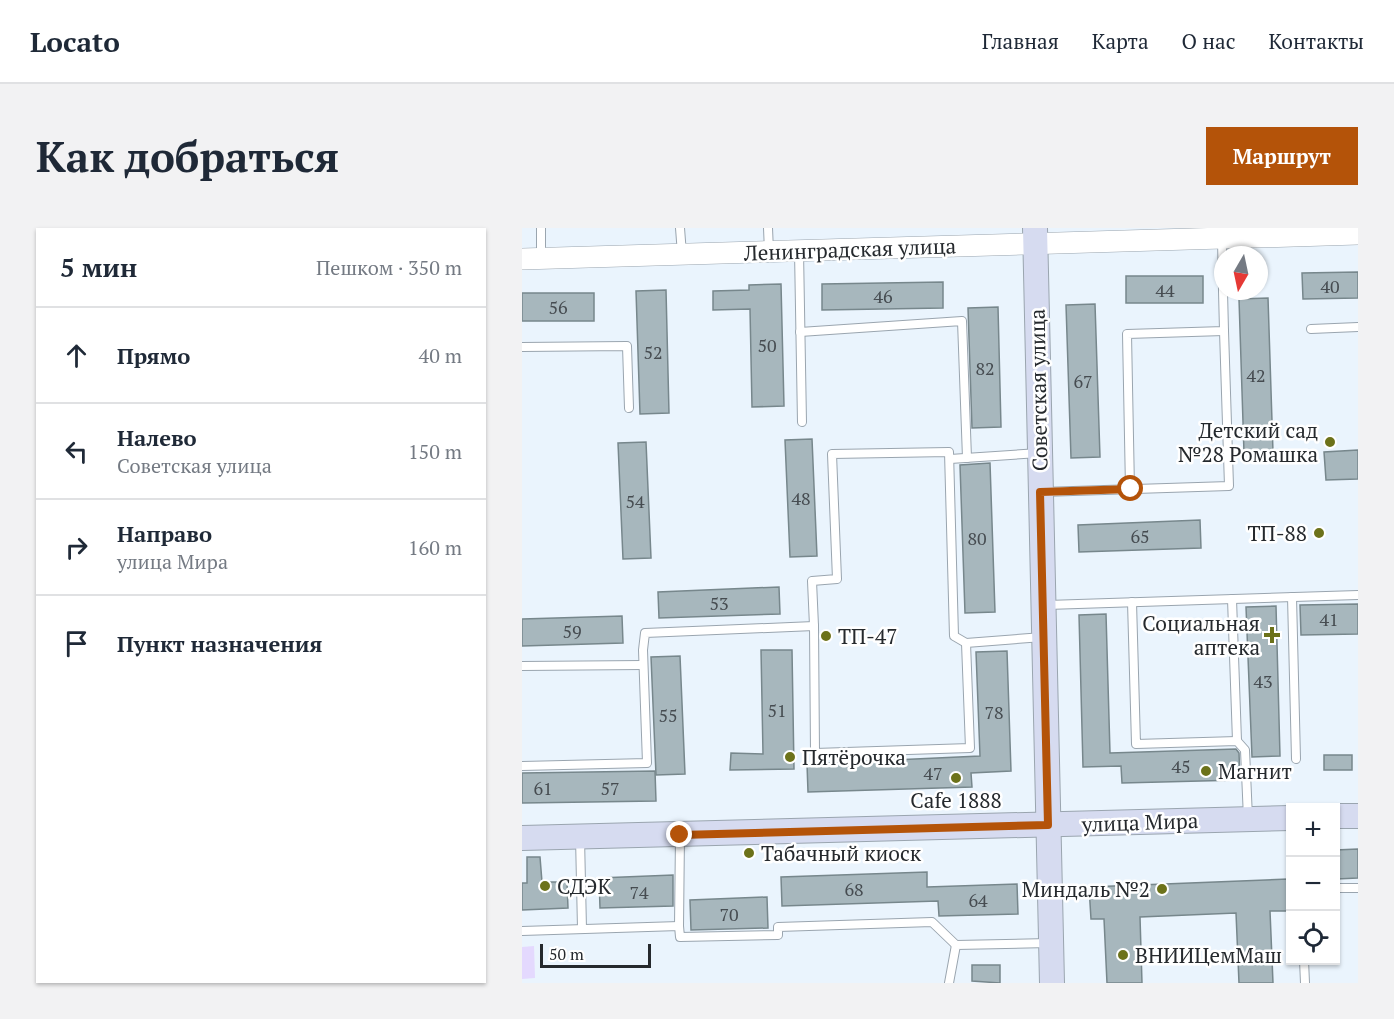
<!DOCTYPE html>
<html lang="ru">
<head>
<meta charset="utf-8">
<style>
	body { margin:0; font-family:"PT Serif",serif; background:#f2f2f3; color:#1f2937 }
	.controls { position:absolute; right:18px; bottom:18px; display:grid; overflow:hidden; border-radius:0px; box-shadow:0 2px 4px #0004 }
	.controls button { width:54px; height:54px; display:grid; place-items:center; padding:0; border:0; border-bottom:2px solid #e0e1e3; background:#fff; color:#1f2937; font:30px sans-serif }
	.compass { position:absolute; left:692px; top:18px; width:54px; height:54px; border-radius:50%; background:#fff; box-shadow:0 2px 4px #0004; rotate:189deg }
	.scale { position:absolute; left:18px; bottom:15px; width:111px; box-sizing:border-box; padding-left:6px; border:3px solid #25292d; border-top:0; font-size:16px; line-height:21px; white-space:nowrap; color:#25292d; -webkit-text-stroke:4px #fff; paint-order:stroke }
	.stop { position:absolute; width:18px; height:18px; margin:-14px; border:4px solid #b45309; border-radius:50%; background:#fff }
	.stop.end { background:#b45309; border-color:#fff; box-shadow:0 2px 6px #0008 }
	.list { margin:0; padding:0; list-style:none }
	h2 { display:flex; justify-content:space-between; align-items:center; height:78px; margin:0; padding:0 24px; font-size:26px }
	h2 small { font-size:20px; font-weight:400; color:#747a83 }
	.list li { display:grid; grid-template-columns:39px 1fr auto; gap:18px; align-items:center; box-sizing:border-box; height:96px; padding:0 24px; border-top:2px solid #e0e1e3 }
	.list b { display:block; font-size:22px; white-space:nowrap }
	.list p { margin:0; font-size:20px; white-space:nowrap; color:#747a83 }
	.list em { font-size:20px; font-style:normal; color:#747a83 }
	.icon { flex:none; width:33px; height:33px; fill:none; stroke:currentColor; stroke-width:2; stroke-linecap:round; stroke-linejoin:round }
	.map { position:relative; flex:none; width:836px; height:755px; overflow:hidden; border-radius:0px }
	header { display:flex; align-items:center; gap:36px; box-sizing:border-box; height:84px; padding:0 30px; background:#fff; border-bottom:2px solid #e0e1e3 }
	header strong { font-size:28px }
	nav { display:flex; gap:33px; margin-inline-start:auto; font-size:21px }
	.intro { display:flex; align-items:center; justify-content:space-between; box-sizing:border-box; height:144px; padding:0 36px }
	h1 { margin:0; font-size:42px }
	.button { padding:15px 27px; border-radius:0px; background:#b45309; color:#fff; font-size:21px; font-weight:700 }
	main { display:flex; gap:36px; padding:0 36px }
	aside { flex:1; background:#fff; border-radius:0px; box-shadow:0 2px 4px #0004 }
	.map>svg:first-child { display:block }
</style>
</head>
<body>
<header>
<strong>Locato</strong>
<nav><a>Главная</a><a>Карта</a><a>О нас</a><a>Контакты</a></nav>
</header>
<div class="intro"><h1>Как добраться</h1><a class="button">Маршрут</a></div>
<main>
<aside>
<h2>5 мин<small>Пешком · 350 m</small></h2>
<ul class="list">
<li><svg class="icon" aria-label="ahead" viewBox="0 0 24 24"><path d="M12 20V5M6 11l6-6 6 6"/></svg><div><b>Прямо</b></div><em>40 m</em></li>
<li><svg class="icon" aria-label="left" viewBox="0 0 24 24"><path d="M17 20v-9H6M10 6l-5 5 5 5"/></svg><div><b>Налево</b><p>Советская улица</p></div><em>150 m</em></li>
<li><svg class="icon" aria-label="right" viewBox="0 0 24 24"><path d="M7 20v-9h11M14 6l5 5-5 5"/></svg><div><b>Направо</b><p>улица Мира</p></div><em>160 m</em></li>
<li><svg class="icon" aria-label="arrive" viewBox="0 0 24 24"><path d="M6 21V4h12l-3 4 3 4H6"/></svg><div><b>Пункт назначения</b></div></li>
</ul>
</aside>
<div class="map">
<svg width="836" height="755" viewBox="0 0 836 755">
	<rect width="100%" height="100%" fill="#eaf4fd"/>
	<path fill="#e4d9fe" d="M12,718L13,750L0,751V719Z"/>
	<g fill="#a7b7bd" stroke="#77878c" stroke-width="1.5">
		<path d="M836,44V70L781,71L780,45Z"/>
		<rect x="604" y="48" width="77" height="27"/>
		<path d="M421,54V80L300,82V56Z"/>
		<path d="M259,56L262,178L230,179L228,81L191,82V63L227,62V57Z"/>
		<path d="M144,62L147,185L118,186L114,63Z"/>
		<rect x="0" y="65" width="72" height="28"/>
		<path d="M746,70L751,224L722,225L717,71Z"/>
		<path d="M573,76L578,229L549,230L544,77Z"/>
		<path d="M476,79L479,199L450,200L446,80Z"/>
		<path d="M290,211L295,328L268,329L263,212Z"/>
		<path d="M124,214L129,330L101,331L96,215Z"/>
		<path d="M836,222V251L804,252L802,224Z"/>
		<path d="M468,235L473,384L443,385L438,237Z"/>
		<path d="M678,292L679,320L557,324L556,297Z"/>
		<path d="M257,359L258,386L137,390L136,364Z"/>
		<path d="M836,376V406L779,407L778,377Z"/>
		<path d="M754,378L758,528L730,529L724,379Z"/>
		<path d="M584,386L588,525L714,521L717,525L718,552L600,555L599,538L561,539L557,387Z"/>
		<path d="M100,388L101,415L0,418V391Z"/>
		<path d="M239,422H270L272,541L208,542L209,525L241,526Z"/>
		<path d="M485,423L489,543L449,545L450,559L286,564L285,536L458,528L454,424Z"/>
		<path d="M158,428L163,546L134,547L129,429Z"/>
		<rect x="802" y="527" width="28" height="15"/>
		<path d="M133,543L134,573L0,575V545Z"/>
		<path d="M836,621V650L815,651L814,622Z"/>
		<path d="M5,629H18L20,654H45L46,680L0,682V655H5Z"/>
		<path d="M405,644V659L495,656L496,686L417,688L416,673L260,678L259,649Z"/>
		<path d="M151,647V678L78,680L77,650Z"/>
		<path d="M766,651L767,683H748L751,755H717L714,685L618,689L620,755H585L582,691H569L567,659Z"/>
		<path d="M245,669L246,700L169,702L168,672Z"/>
		<path d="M450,737H478V755L450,753Z"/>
	</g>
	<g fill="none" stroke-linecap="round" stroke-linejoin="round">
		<defs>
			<g id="service">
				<path d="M158,0L160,26"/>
				<path d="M246,0L247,23"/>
				<path d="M700,11L701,62"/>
				<path d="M277,23L280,194"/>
				<path d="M19,30V0"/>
				<path d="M789,101L836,99"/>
				<path d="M278,104L440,93L445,230"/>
				<path d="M0,119L105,118L107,180"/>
				<path d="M428,231L517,225"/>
				<path d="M608,261L605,106L702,103L701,63"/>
				<path d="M520,264L707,258L702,103"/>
				<path d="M770,369L774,531"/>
				<path d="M710,371L715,513"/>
				<path d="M610,374L614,516L715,513L723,522L726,590"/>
				<path d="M525,377L836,367"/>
				<path d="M292,398L290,353L315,351L310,226L427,224L432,408L444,415"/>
				<path d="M0,438L121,437"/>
				<path d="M0,538L125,535L121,422L123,405L292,398L293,525L448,520L444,415L521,409"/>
				<path d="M58,609L60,701"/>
				<path d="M814,660H836"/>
				<path d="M157,698L158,607"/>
				<path d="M0,703L157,698L158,709L256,707V699L410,694L434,717"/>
				<path d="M782,732L783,755"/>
				<path d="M427,755L434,717L527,715"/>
			</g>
			<path id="tertiary" d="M0,31L836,6"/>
			<g id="secondary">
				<path d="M513,0L530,755"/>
				<path d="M814,588H836"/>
				<path d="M0,610L768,590"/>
			</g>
		</defs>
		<use href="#service" stroke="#9aa5af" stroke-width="10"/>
		<use href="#tertiary" stroke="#9aa5af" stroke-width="22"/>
		<use href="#secondary" stroke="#9aa5af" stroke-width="26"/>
		<use href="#service" stroke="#fff" stroke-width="8"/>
		<use href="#tertiary" stroke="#fff" stroke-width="21"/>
		<use href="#secondary" stroke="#d6dbf0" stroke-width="24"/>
	</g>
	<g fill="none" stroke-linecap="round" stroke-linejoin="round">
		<path stroke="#b45309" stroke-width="8" d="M158,607L526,597L518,264L609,261"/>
	</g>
	<g fill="#6c721a" stroke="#fff" stroke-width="2">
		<circle cx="808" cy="214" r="6"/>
		<circle cx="797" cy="305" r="6"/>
		<path d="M747 398h6v6h6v6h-6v6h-6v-6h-6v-6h6z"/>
		<circle cx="304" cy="408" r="6"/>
		<circle cx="268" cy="529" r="6"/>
		<circle cx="684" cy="543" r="6"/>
		<circle cx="434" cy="550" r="6"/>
		<circle cx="227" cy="625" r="6"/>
		<circle cx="23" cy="658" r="6"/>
		<circle cx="640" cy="661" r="6"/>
		<circle cx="601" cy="727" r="6"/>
	</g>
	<g text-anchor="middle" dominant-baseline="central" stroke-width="5" stroke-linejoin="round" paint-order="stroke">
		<g font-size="18" fill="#464c51">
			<text x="808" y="58">40</text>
			<text x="643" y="62">44</text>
			<text x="361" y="68">46</text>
			<text x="36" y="79">56</text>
			<text x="245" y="117">50</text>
			<text x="131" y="124">52</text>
			<text x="463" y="140">82</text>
			<text x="734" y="147">42</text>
			<text x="561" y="153">67</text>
			<text x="279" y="270">48</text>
			<text x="113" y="273">54</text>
			<text x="618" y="308">65</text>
			<text x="455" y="310">80</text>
			<text x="197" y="375">53</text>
			<text x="807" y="391">41</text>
			<text x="50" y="403">59</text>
			<text x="741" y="453">43</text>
			<text x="255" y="482">51</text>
			<text x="472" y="484">78</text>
			<text x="146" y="487">55</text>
			<text x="659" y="538">45</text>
			<text x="411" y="545">47</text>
			<text x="21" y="560">61</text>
			<text x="88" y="560">57</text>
			<text x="332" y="661">68</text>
			<text x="117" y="664">74</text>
			<text x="456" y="672">64</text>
			<text x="207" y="686">70</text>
		</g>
		<g font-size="21" fill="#25292d" stroke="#fff">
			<text transform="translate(328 21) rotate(-2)">Ленинградская улица</text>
			<text transform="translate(516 162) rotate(-91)">Советская улица</text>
			<text transform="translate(618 594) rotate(-2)">улица Мира</text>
		</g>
		<g font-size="21" fill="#25292d" stroke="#fff" text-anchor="start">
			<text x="796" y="202" text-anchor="end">Детский сад<tspan x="796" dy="24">№28 Ромашка</tspan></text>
			<text x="785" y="305" text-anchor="end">ТП-88</text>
			<text x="738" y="395" text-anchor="end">Социальная<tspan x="738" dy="24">аптека</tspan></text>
			<text x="316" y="408">ТП-47</text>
			<text x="280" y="529">Пятёрочка</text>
			<text x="696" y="543">Магнит</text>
			<text x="434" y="572" text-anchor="middle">Cafe 1888</text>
			<text x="239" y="625">Табачный киоск</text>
			<text x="35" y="658">СДЭК</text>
			<text x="628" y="661" text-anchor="end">Миндаль №2</text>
			<text x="613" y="727">ВНИИЦемМаш</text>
		</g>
	</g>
</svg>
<div class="controls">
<button>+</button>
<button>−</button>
<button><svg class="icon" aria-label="locate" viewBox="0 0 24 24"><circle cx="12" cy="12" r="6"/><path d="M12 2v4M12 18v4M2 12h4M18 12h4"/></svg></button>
</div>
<svg class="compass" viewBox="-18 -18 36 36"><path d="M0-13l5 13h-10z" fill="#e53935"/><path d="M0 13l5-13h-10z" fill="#747a83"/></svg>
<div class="scale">50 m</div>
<div class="stop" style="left:609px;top:261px"></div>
<div class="stop end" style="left:158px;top:607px"></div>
</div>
</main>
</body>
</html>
